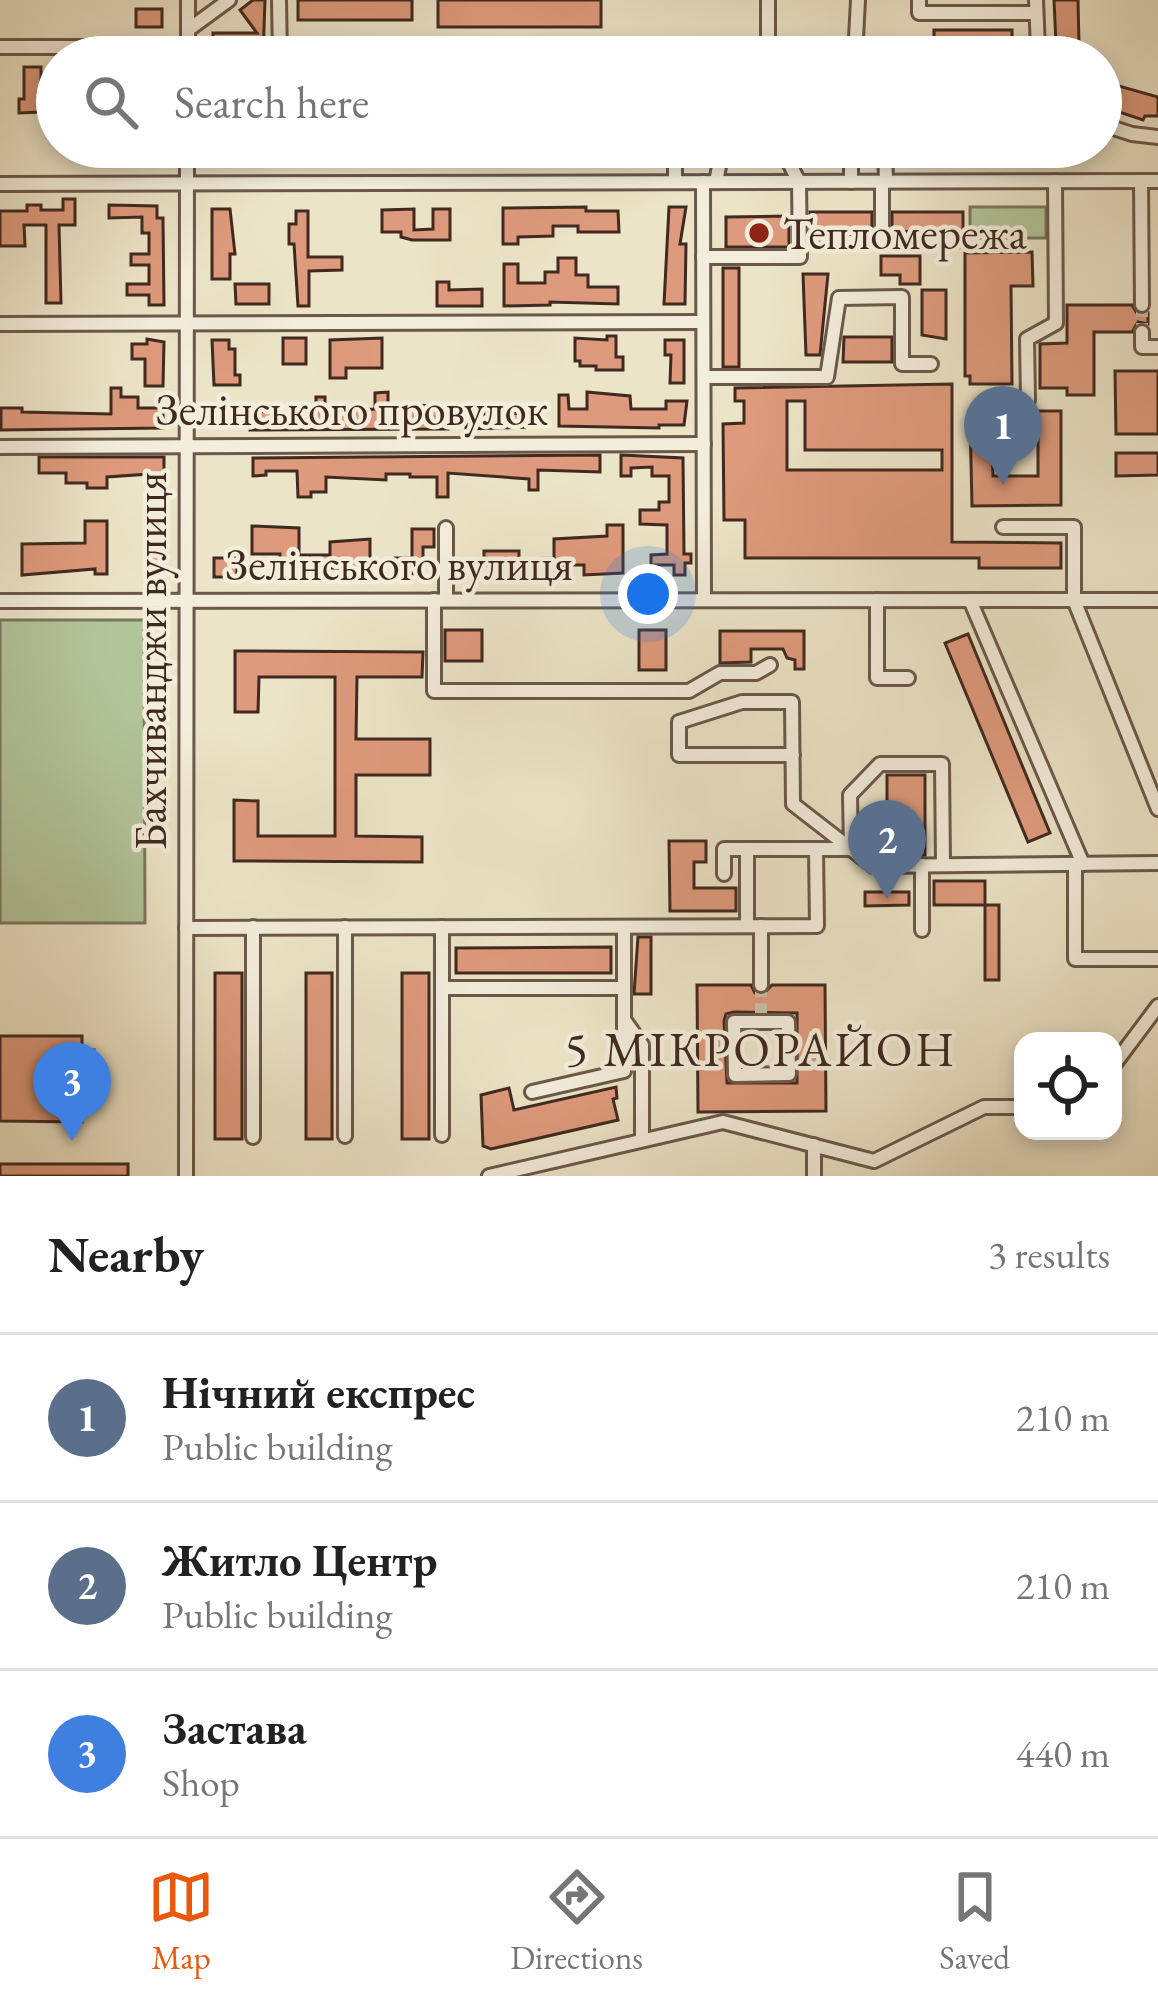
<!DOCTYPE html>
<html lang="en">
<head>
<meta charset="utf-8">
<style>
	body { margin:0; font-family:"EB Garamond",serif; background:#f6f6f6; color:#222 }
	.controls { position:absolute; right:36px; bottom:36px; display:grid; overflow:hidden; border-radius:24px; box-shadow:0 6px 18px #0003 }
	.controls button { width:108px; height:108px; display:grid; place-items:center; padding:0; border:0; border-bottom:3px solid #e0e0e0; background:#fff; color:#222; font:60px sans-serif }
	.you { position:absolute; left:648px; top:594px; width:42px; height:42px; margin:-30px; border:9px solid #fff; border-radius:50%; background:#1a73e8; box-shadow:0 0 0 18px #1a73e833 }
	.badge { display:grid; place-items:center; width:78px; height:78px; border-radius:50%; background:#ea580c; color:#fff; font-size:39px; font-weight:700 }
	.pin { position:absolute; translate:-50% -99px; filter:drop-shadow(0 3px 6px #0008) }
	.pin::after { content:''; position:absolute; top:63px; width:42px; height:36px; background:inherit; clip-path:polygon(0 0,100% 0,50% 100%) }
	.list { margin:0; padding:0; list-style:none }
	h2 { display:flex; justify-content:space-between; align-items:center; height:156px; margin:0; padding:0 48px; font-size:51px }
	h2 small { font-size:39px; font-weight:400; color:#767676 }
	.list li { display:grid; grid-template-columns:78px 1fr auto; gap:36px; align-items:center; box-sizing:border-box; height:168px; padding:0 48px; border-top:3px solid #e0e0e0 }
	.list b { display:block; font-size:45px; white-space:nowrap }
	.list p { margin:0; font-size:39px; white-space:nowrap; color:#767676 }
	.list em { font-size:39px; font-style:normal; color:#767676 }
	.icon { flex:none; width:66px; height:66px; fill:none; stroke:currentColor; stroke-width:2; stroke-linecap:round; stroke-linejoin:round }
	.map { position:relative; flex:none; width:1158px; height:1176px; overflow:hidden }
	.search { position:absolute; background:#fff; box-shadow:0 6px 18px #0003; left:36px; right:36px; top:36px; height:132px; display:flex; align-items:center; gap:30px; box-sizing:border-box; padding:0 42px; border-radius:66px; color:#767676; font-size:45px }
	.sheet { height:660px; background:#fff }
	nav { display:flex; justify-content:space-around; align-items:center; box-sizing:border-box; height:168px; border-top:3px solid #e0e0e0; background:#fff; font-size:33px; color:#767676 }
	nav a { display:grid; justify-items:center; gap:6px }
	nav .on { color:#ea580c }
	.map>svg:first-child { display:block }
</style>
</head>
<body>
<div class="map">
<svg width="1158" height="1176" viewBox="0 0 1158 1176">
	<rect width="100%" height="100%" fill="#ece4c7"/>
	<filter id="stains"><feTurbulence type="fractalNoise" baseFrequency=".00167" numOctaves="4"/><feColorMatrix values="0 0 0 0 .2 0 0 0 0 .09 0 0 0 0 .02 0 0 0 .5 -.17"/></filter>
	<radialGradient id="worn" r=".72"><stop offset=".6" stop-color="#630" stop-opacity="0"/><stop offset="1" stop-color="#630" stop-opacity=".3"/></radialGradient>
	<g fill="#b2c59a" stroke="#79775d" stroke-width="3">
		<rect x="970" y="207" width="76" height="31"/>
		<path d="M0,620H144L145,923H0Z"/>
	</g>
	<g fill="#de9a7c" stroke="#402920" stroke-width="3" fill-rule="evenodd">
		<path d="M253,0H265L263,57H213V33H257L240,10Z"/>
		<rect x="298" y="0" width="114" height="20"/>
		<rect x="438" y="0" width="163" height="27"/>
		<path d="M1054,0H1078L1079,45L1056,44Z"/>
		<rect x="136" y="9" width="26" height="18"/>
		<rect x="934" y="30" width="78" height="27"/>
		<rect x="887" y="41" width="29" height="16"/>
		<path d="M24,67H41V112L19,113V99H24Z"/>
		<path d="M1101,73L1108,83L1158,97V116H1145L1143,120L1101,106Z"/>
		<path d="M63,199H75V225H59L61,303H46V225H24L25,246H0V211H27V205H41V210H63Z"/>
		<path d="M109,205L157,206V218H163L164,305H149V295H127V284H149V265H131V254H149V233H142V217L109,218Z"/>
		<path d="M586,207V211H618L619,232H578V226H553V236L518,237V244H503V208Z"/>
		<path d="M669,207H686L680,244H686L685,304H664Z"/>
		<path d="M212,209H230L235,254H230V279H212Z"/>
		<path d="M414,209V230L433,229V209H450V240H412L401,237V232H382V210Z"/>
		<path d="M296,211H308V257H342V270L309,271V306H298L294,244H289V224H296Z"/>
		<path d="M810,212H872V231L810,234Z"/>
		<path d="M892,212H963V233L892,231Z"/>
		<path d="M789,216V247H726V217Z"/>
		<path d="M1032,252L1033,286H1011L1012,384H970V376H965V253Z"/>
		<path d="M881,256H920V284H900V275H881Z"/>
		<path d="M558,258H576V275H588V287H618V304L550,302V305L504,306V264H518V283H545V272H558Z"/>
		<rect x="723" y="268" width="16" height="99"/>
		<path d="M803,274H828L820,355H806Z"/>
		<path d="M437,282H449V290L482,289V306H437Z"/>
		<path d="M235,284H269V304H236Z"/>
		<path d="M922,290H946V339L922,335Z"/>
		<path d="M1067,305H1132L1138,315L1148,313V324L1138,322L1132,332H1094V395H1067V388H1040V344L1067,343Z"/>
		<path d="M607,336H616V357H623V370H596V366H580V361H575V338L607,340Z"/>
		<path d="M844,337H892V362H843Z"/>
		<rect x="283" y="338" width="23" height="26"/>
		<path d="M382,338V368H346V378H330V340Z"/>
		<path d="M147,339L164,342L163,386H145V359H132V344H147Z"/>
		<path d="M212,340H229V349H235V375H240V385H214Z"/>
		<path d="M665,340H684V383H670L671,355H665Z"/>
		<path d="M1115,371H1158V434H1116Z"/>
		<path d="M952,384V542L1061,543V568H979V558H745V520H724L723,424L744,423V401H735V388ZM787,401H805V450H942V470H787Z"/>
		<path d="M111,388H121V397H138V408H163V428L1,430V408H22V412L111,414Z"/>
		<path d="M388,392V415H409V405L448,406V429L250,430V411L316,414V397H325V411L375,409V393Z"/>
		<path d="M587,392L630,396L631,409H666V401H687L684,425H659V428L559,426V395H568L569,409H587Z"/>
		<path d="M466,409H478V414L536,413V427L466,429Z"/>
		<path d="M1038,411H1061V505L972,506L970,418H981V453H992L993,476H1038Z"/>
		<path d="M1116,453H1158V475L1116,476Z"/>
		<path d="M600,455V472L538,470V490H529V479L448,473V497H437V477H410V474H386V480L326,477V492H311V497H298L297,471H266V475L253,476V458Z"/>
		<path d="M621,455L683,458L684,554H691V563H685V575H674V565H651V555L667,554V525L640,524V510H659V502H669V476H652V467L631,468V476H621Z"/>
		<path d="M39,457H164V473L107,477V488H87V483H66V473H39Z"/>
		<path d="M148,499H164V529H168L165,573H148Z"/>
		<path d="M85,521H107V574H95V569L22,575V544L85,543Z"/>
		<path d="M607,525H623V573L584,575V565H564V570H547V578H532V573H492V565H484V551H519V559L554,558V539L607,536Z"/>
		<path d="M252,526L299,528V555H330V542L370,539V578H355V568H315V574L280,575V554H252Z"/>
		<path d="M412,529H434V547H423V574H395V558H412Z"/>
		<rect x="214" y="558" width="23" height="19"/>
		<rect x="445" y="630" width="37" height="31"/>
		<rect x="639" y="630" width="27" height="40"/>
		<path d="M720,631H804V669H795V660L787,658L783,649H751V662L720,663Z"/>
		<path d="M968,634L1050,833L1028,842L945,643Z"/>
		<path d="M235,651L423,652L422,677H357L356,739H430V775H356V836L422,837V862L234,861V800L258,801V836H335V677H259L258,712H235Z"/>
		<rect x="887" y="775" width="38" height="80"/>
		<path d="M669,841H706V862H694V888H736V911H670Z"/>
		<path d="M934,881H985V905H999V980H985V905H934Z"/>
		<path d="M865,892H909V905L865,906Z"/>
		<path d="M638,937H651V994H634Z"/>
		<path d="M611,947V973H456V948Z"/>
		<rect x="215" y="973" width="27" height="166"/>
		<rect x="306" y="973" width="26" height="166"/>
		<rect x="402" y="973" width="27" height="166"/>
		<path d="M697,985H751L755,993L762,995L772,985H825L826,1111L698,1112ZM734,1012L797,1013V1083H727L724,1021L726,1014Z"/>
		<path d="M0,1036H82V1050H94V1079H82V1122L0,1121Z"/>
		<path d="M616,1087L617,1098L613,1099L618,1120L491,1149L483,1146L481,1095L509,1088L514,1110Z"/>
		<rect x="0" y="1164" width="128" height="12"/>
	</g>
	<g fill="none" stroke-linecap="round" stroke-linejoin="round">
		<g stroke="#cabfa6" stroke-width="12" stroke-dasharray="12 6" stroke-linecap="butt">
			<path d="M1142,305V332"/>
			<path d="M761,985V1014"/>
		</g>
		<defs>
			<g id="minor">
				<path d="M279,0L280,57"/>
				<path d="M919,0V13H1036"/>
				<path d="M1036,0L1038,48L1042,57"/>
				<path d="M188,30L229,0"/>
				<path d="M0,47H188"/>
				<path d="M188,57V0"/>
				<path d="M722,57L768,46V0"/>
				<path d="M855,57L858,0"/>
				<path d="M1101,124L1132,134L1158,137"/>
				<path d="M675,147V182"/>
				<path d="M885,147L886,182"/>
				<path d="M1141,181L1142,305"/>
				<path d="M703,182L704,600"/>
				<path d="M716,182L721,156L728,148"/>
				<path d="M851,182V147"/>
				<path d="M882,182V241"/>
				<path d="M0,184L1158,181"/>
				<path d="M827,242L956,241"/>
				<path d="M703,257H800L799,182L782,149L745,148"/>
				<path d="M0,324L703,322"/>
				<path d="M1142,332V347H1158"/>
				<path d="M704,377H827L839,298L902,297V364H931"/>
				<path d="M1012,446L1028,400L1027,339L1056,323L1055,181"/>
				<path d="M0,447L704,444"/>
				<path d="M1003,527H1074V600L1158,809"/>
				<path d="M446,528V600"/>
				<path d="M434,600V691H689L720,673H756L770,665"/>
				<path d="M877,600V678H908"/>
				<path d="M970,600L1083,864"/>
				<path d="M0,601L1158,600"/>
				<path d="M793,755H679V722L742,702H792L793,804L873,866L1158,863"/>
				<path d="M747,849V926"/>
				<path d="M1075,864V959H1158"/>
				<path d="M922,865V930"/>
				<path d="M724,874V849H851L850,795L880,764H942L943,865"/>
				<path d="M761,926V985"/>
				<path d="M186,928L817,926L816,849"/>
				<path d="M442,988H624"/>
				<path d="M625,1021L642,1045V1140"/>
				<path d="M734,1022H788L789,1074L735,1075Z"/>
				<path d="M1113,1066L1158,1006"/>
				<path d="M532,1092L624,1071V927"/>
				<path d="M442,1135V927"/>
				<path d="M345,1136V927"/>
				<path d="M253,1137V927"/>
				<path d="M814,1145V1176"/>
				<path d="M186,1176L187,147"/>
				<path d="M489,1176L723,1122L874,1161L984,1107H1023"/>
			</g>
		</defs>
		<use href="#minor" stroke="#6b584a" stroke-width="18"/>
		<use href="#minor" stroke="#f3eddb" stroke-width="12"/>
	</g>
	<circle fill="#8f2418" stroke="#f3eddb" stroke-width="4.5" cx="759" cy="233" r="12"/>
	<g text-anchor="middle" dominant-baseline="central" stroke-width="9" stroke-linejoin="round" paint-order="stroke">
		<g font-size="45" fill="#402920" stroke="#f3eddb" text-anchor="start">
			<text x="783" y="233">Тепломережа</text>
		</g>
		<g font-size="45" fill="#402920" stroke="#f3eddb">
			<text x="352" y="409">Зелінського провулок</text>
			<text x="399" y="564">Зелінського вулиця</text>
			<text transform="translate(150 661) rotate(-90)">Бахчиванджи вулиця</text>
		</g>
		<g font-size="48" letter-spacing="3" fill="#402920" stroke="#f3eddb">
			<text x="761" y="1049">5 МІКРОРАЙОН</text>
		</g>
	</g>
	<rect width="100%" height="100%" filter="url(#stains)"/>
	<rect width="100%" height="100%" fill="url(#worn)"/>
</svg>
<div class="controls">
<button><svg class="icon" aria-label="locate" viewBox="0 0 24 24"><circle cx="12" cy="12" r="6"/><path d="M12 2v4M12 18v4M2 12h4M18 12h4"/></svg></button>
</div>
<div class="you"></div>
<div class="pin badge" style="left:1003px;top:485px;background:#5c6f8a">1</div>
<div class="pin badge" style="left:887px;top:899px;background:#5c6f8a">2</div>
<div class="pin badge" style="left:72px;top:1141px;background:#3f7fe0">3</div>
<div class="search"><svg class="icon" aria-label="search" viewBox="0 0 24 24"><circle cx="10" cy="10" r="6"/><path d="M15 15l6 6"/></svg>Search here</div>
</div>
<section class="sheet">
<h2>Nearby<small>3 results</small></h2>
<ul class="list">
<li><span class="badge" style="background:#5c6f8a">1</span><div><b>Нічний експрес</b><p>Public building</p></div><em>210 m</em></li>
<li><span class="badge" style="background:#5c6f8a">2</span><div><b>Житло Центр</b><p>Public building</p></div><em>210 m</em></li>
<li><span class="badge" style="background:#3f7fe0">3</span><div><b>Застава</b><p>Shop</p></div><em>440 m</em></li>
</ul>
</section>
<nav>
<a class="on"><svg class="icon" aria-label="map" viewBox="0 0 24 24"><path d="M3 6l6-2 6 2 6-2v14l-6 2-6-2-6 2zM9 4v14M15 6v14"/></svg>Map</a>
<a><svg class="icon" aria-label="directions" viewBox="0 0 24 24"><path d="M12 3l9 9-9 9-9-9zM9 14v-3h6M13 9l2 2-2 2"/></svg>Directions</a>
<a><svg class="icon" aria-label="saved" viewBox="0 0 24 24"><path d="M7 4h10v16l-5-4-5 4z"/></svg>Saved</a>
</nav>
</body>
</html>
